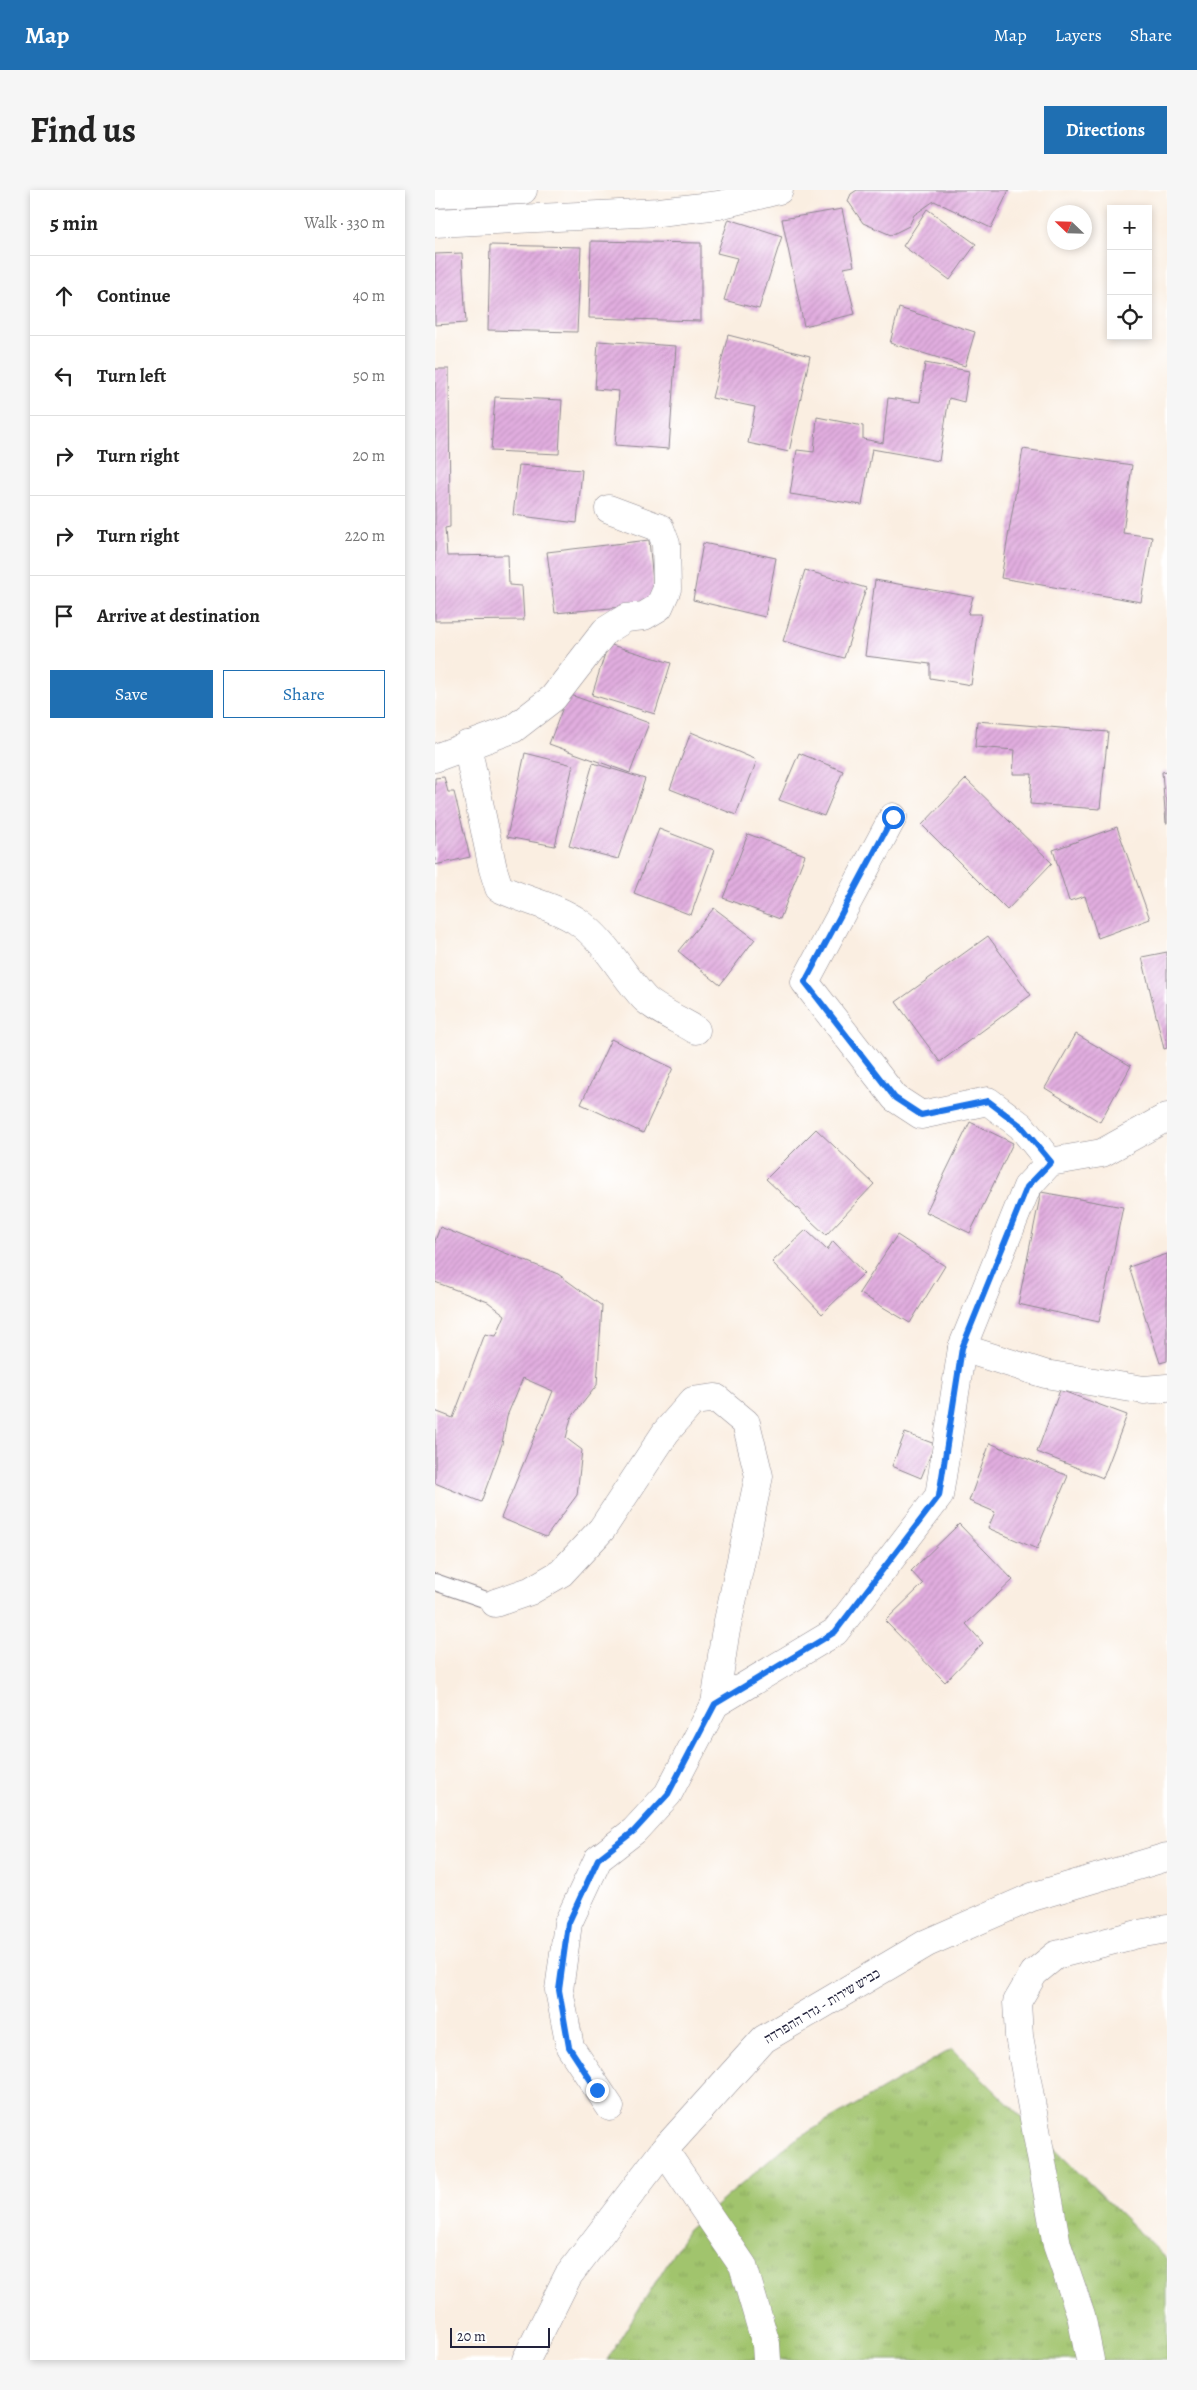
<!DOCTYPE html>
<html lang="en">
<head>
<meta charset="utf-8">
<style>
	body { margin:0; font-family:Alegreya,"Frank Ruhl Libre",serif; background:#f6f6f6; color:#222 }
	.controls { position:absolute; right:15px; top:15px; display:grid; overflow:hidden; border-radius:0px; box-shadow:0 2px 8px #0003 }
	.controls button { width:45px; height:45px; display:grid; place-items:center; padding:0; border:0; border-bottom:1px solid #e0e0e0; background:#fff; color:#222; font:25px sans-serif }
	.compass { position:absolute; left:612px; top:15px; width:45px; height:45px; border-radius:50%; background:#fff; box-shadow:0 2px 8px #0003; rotate:293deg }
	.scale { position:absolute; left:15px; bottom:12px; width:100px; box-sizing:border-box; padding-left:5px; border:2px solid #22223b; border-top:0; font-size:14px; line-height:18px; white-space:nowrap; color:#22223b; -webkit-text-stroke:4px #fff; paint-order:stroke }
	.stop { position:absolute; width:15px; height:15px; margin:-11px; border:4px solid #1a73e8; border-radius:50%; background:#fff }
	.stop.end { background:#1a73e8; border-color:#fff; box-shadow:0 1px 5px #0008 }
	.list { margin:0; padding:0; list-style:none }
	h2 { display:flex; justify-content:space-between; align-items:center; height:65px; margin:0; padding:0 20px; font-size:21px }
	h2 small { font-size:16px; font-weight:400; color:#767676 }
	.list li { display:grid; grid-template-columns:32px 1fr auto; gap:15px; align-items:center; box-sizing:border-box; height:80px; padding:0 20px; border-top:1px solid #e0e0e0 }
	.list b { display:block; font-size:19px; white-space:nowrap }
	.list em { font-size:16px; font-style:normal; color:#767676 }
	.actions { display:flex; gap:10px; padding:15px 20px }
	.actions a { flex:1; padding:11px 0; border:1px solid #1f6fb2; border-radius:0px; text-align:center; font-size:18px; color:#1f6fb2 }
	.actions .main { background:#1f6fb2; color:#fff }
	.icon { flex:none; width:28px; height:28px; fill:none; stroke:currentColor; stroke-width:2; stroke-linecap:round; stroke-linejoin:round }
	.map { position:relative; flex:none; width:732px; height:2170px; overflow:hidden; border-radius:0px }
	header { display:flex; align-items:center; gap:30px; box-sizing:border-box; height:70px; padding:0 25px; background:#1f6fb2; color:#fff }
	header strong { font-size:24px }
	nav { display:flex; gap:28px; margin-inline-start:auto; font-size:18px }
	.intro { display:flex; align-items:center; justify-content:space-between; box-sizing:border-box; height:120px; padding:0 30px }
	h1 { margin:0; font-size:35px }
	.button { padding:12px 22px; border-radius:0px; background:#1f6fb2; color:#fff; font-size:18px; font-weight:700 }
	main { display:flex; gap:30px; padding:0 30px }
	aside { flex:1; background:#fff; border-radius:0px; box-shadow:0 2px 8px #0003 }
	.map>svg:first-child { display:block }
</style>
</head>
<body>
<header>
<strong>Map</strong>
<nav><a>Map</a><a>Layers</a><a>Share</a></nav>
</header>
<div class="intro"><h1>Find us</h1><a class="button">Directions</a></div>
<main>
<aside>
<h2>5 min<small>Walk · 330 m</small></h2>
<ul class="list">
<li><svg class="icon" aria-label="ahead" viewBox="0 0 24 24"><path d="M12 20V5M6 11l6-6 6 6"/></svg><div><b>Continue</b></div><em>40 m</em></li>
<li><svg class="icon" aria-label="left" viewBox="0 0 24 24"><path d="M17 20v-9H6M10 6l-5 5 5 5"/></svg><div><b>Turn left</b></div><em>50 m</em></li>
<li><svg class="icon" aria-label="right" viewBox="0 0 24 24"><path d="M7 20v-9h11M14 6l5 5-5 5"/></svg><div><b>Turn right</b></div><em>20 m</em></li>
<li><svg class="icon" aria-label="right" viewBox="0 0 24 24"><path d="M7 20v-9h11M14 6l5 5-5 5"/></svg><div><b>Turn right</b></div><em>220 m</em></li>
<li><svg class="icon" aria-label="arrive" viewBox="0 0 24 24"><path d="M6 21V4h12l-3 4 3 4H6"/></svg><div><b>Arrive at destination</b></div></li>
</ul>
<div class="actions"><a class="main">Save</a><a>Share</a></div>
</aside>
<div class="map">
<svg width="732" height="2170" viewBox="0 0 732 2170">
	<defs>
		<pattern id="grass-tufts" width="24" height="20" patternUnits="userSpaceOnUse" patternTransform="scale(1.25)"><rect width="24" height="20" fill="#a1c46d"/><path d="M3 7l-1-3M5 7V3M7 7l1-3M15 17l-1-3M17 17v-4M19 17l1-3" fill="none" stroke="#8aa85f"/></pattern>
		<pattern id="building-hatch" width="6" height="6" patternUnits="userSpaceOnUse" patternTransform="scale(1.25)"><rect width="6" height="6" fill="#e1addf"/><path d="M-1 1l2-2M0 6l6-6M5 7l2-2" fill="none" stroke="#c195c0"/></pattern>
	</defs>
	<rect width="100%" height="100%" fill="#fff"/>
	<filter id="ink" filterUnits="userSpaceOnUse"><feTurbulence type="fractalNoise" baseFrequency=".02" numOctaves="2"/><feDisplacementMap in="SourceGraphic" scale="10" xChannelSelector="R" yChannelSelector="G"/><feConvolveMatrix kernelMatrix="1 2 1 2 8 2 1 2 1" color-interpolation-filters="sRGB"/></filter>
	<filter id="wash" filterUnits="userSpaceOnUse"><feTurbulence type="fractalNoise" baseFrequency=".0096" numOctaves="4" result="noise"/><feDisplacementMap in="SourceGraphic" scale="20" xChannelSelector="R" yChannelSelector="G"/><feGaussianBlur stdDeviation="1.12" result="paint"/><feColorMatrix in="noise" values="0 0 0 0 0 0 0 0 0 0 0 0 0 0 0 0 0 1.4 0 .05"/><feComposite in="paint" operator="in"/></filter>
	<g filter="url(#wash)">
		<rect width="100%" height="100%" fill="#faeee1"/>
		<path fill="url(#grass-tufts)" stroke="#627354" d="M517,1859L732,2069V2170H172L253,2040L356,1952Z"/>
		<g id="blocks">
			<g fill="url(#building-hatch)">
				<path d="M422,0H574L556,38L499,11L479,25L474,36L456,45L428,33L413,11L416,4Z"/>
				<path d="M407,19L419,76L409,78L420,124L369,136L347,29Z"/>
				<path d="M492,19L541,54L515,90L468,56Z"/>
				<path d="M294,29L347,46L324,119L289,110L302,68L282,63Z"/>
				<path d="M156,51L266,53V131L154,128Z"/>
				<path d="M55,55L146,57L142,142L53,140Z"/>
				<path d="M27,63L31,133L0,135V64Z"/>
				<path d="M464,118L540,142L530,176L455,153Z"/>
				<path d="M293,145L375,166L354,262L313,253L320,217L277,208Z"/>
				<path d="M163,151L241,156L234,259L180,255L184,201L160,199Z"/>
				<path d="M490,173L534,181L529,212L514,208L504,271L437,259L427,315L355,304L362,260L379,262L382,227L428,236V249L448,253L453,208L485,212Z"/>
				<path d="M0,179H14L15,337L10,338L12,366L73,365L74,395L87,396L89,430L0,431Z"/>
				<path d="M60,207L127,210L124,264L56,261Z"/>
				<path d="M588,259L697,275L688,343L717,347L706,412L566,388Z"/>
				<path d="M84,275L147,280L142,333L78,325Z"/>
				<path d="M214,350L220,414L120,423L112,362Z"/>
				<path d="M268,353L341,368L330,427L258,410Z"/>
				<path d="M370,380L431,398L409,468L348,451Z"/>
				<path d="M440,390L538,407L533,424H546L536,495L495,488V474L430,466Z"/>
				<path d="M173,454L236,473L220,524L157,505Z"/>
				<path d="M133,504L214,533L195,583L114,554Z"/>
				<path d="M542,531L673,542L665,619L595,614L597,584H578L580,560L540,557Z"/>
				<path d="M256,542L322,570L301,625L235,599Z"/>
				<path d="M90,563L138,575L120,656L72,647Z"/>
				<path d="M364,563L408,581L389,626L344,610Z"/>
				<path d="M158,573L210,589L183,669L134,656Z"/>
				<path d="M732,581V633H731L727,582Z"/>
				<path d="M9,587L13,602H19L35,667L0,675V588Z"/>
				<path d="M531,589L617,673L572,720L487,635Z"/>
				<path d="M682,637L715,729L663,748L650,706L634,711L618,660Z"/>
				<path d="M224,639L279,660L256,725L199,703Z"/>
				<path d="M313,644L370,665L345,729L288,708Z"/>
				<path d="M279,718L320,749L285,795L243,761Z"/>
				<path d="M553,746L596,805L505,872L461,812Z"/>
				<path d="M732,762V858L729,859L707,767Z"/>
				<path d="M641,844L696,876L665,932L610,898Z"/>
				<path d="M176,849L238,878L208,943L146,914Z"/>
				<path d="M535,932L578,953L535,1043L491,1022Z"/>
				<path d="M381,939L439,994L391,1045L331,989Z"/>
				<path d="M606,1002L688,1017L664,1132L583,1114Z"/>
				<path d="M5,1037L123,1084L167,1116L162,1195L136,1228L131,1248L147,1260L142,1305L111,1347L66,1328L118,1201L88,1188L72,1226L67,1254L46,1312L0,1293V1221L18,1228L50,1144L61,1146L70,1125L53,1112L0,1092V1051Z"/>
				<path d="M371,1040L392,1060L398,1051L429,1083L387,1124L337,1072Z"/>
				<path d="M462,1045L510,1076L475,1133L424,1103Z"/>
				<path d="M732,1064V1171L725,1173L694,1077Z"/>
				<path d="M625,1200L692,1225L668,1288L602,1262Z"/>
				<path d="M470,1243L500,1254L486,1288L457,1276Z"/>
				<path d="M555,1253L633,1286L602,1359L553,1338L560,1322L534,1311Z"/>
				<path d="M524,1334L578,1390L531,1434L548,1453L510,1492L450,1431L488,1394L476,1381Z"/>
			</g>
		</g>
	</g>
	<g filter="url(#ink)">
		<use href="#blocks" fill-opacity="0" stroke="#8e888e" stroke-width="1"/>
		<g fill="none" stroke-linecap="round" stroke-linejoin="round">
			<defs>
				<path id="lane" d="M0,1392L60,1413"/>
				<g id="street">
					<path d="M32,555L58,679L64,698C90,711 118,715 142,731C171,751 186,783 209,808C218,818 248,832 261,840"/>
					<path d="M0,568L78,539L118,508L170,441L191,428L209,426L224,417L232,399L231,354L225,338L174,319"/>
					<path d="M458,627L370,792L460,908L486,925L553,911L586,936L615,972"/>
					<path d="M527,1158L610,1184L709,1200L732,1198"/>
					<path d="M60,1413L95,1401L126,1383L167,1339L231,1242L258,1211L281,1208L311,1233L324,1286L290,1445L280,1514L400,1442L504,1306L527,1158L592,997L615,972L667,963L732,927"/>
					<path d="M175,1917L135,1857L124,1800L133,1733L163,1669L199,1641L233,1604L280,1514"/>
					<path d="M229,1960L308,2076L331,2154L332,2170"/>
					<path d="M91,2170L133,2086L229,1960L329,1849L492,1753L597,1707L732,1667"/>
					<path d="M655,2170L646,2125L622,2055L584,1846L582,1812L599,1783L621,1765L703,1744L732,1739"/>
				</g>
				<g id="secondary">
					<path d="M0,4L88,0"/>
					<path d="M0,33L224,22L284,15L344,0"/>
				</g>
			</defs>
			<use href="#lane" stroke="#8e888e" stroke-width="18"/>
			<use href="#street" stroke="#8e888e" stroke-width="29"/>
			<use href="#secondary" stroke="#8e888e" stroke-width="29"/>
			<use href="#lane" stroke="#fff" stroke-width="16"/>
			<use href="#street" stroke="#fff" stroke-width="28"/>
			<use href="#secondary" stroke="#fff" stroke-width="28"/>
		</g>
	</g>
	<g fill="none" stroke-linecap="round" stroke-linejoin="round" filter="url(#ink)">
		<path stroke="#1a73e8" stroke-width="6" d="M162,1900L134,1857L124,1800L133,1734L163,1669L199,1641L233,1604L280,1514L400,1442L504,1306L527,1158L592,997L616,972L586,936L553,911L486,925L460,908L370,792L458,627"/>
	</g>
	<g text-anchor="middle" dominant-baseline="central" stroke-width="5" stroke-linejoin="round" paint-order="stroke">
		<g font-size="14" fill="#22223b" stroke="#fff">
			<text transform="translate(387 1816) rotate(-31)">כביש שירות - גדר ההפרדה</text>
		</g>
	</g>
</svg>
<div class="controls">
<button>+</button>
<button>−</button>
<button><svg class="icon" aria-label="locate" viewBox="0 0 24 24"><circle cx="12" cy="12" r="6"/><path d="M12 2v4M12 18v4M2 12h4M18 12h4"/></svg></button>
</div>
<svg class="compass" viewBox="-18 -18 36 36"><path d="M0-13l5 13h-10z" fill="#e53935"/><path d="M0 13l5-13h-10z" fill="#767676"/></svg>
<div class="scale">20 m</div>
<div class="stop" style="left:458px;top:627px"></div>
<div class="stop end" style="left:162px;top:1900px"></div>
</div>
</main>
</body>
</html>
